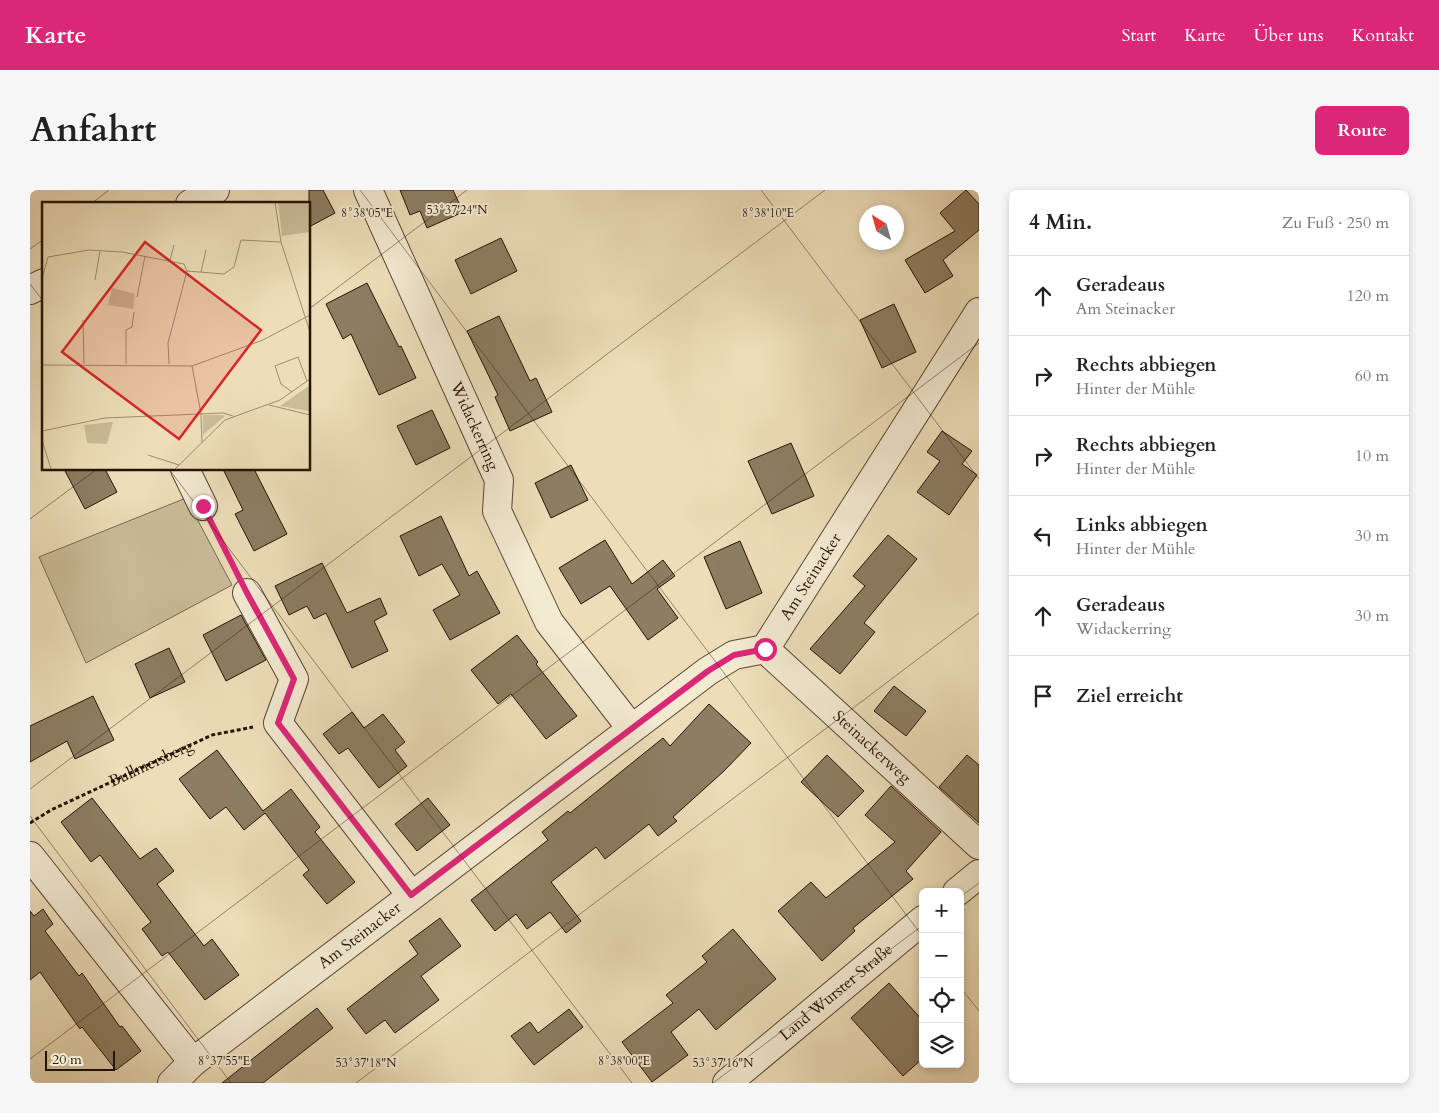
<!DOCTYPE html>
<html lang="de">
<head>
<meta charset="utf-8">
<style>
	body { margin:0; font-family:Cardo,serif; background:#f6f6f6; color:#222 }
	.controls { position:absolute; right:15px; bottom:15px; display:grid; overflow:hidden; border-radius:8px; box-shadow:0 2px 8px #0003 }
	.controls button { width:45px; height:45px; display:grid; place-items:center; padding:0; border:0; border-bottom:1px solid #e0e0e0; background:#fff; color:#222; font:25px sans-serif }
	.compass { position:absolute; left:829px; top:15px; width:45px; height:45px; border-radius:50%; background:#fff; box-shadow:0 2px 8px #0003; rotate:323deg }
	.scale { position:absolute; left:15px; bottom:12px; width:70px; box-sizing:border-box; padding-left:5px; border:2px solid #251404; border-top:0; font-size:14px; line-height:18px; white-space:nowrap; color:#251404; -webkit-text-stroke:4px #f3ead2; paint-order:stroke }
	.stop { position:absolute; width:15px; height:15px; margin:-11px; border:4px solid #db2777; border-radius:50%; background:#fff }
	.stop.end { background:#db2777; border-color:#fff; box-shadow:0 1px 5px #0008 }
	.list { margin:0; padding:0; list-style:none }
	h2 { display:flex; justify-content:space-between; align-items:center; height:65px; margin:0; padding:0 20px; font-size:21px }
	h2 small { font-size:16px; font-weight:400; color:#767676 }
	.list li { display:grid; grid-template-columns:32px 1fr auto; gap:15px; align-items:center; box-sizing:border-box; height:80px; padding:0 20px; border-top:1px solid #e0e0e0 }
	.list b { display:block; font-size:19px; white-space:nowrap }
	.list p { margin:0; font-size:16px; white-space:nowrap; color:#767676 }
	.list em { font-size:16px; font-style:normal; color:#767676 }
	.icon { flex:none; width:28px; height:28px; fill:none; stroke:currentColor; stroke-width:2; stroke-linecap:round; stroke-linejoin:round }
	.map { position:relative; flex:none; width:949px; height:893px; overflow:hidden; border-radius:8px }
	header { display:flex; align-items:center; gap:30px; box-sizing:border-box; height:70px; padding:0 25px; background:#db2777; color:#fff }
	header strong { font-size:24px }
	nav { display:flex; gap:28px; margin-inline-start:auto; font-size:18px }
	.intro { display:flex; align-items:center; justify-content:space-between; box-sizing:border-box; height:120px; padding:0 30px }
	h1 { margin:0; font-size:35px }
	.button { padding:12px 22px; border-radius:8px; background:#db2777; color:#fff; font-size:18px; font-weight:700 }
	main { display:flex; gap:30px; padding:0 30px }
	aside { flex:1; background:#fff; border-radius:8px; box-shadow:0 2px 8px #0003 }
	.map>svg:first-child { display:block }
</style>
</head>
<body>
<header>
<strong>Karte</strong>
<nav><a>Start</a><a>Karte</a><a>Über uns</a><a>Kontakt</a></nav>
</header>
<div class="intro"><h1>Anfahrt</h1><a class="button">Route</a></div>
<main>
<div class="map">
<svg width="949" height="893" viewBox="0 0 949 893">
	<rect width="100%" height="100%" fill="#eddeb9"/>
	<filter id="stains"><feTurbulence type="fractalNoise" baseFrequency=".004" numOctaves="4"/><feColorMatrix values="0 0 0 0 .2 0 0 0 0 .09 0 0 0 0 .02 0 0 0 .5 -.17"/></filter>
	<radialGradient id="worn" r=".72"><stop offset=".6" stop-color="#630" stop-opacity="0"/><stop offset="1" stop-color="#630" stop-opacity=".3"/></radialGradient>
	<path fill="#cbbc9a" stroke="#78684f" d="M156,308L202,395L56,473L9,367Z"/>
	<g fill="#8d7d62" stroke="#251404">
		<path d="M279,0H293L305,23L279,37Z"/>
		<path d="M370,0H423L433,22L397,38L390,21L380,25Z"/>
		<path d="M936,0L949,14V40L913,70L923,86L895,103L875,70L925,41L910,23Z"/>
		<path d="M471,48L487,81L441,104L425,70Z"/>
		<path d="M337,93L369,157L371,156L386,188L349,205L321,144L313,149L296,114Z"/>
		<path d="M864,114L886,162L852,178L830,130Z"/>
		<path d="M469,126L500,191L506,188L522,222L480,241L465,207L468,205L437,141Z"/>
		<path d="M402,220L420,258L386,275L367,236Z"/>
		<path d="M912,241L942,261L932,274L947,285L919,325L887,302L910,271L897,262Z"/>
		<path d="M761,253L784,306L742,324L718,271Z"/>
		<path d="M541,275L558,310L521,328L505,293Z"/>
		<path d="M34,279H75L87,302L55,319Z"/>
		<path d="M193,279H224L257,344L224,361L205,324L213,320Z"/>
		<path d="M411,326L439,386L447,381L470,423L420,450L403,420L430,405L412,374L389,386L370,346Z"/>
		<path d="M858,345L887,369L834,433L845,442L810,484L780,459L835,396L823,386Z"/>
		<path d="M575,350L602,394L633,370L645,386L627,399L648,428L618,450L580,396L551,414L529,378Z"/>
		<path d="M710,351L732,403L696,419L674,367Z"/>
		<path d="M292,373L317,423L350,408L357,424L344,431L358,461L322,478L296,423L284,429L277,416L259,425L245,396Z"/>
		<path d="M211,425L236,470L196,491L173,445Z"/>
		<path d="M487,445L508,472L506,474L547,526L516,549L481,504L468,514L441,480Z"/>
		<path d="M139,458L155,492L120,508L105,474Z"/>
		<path d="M864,496L896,521L876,546L844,521Z"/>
		<path d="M63,506L84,550L45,569L37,551L0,572V536Z"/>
		<path d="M679,514L721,553L694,581L643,627L647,631L628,646L619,634L575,669L566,657L521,692L551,731L536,743L520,722L497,739L486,724L465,741L441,710L518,650L512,642L538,621L540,623L633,548L640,556Z"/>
		<path d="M322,522L334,538L353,524L375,552L365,560L377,576L349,598L318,558L309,564L293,544Z"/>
		<path d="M187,560L233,621L261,599L290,637L285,642L325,692L297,714L273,685L279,680L235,623L214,640L196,617L180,629L149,589Z"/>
		<path d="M797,565L834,601L808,627L771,592Z"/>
		<path d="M937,565L949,575V633L909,597Z"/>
		<path d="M861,596L911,642L876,681L883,689L823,738L825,741L792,771L748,721L781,692L796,708L865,652L835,625Z"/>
		<path d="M62,608L110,669L126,658L144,681L127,694L174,756L182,749L209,785L175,810L138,762L132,766L112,739L121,732L70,665L61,672L31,632Z"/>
		<path d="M398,608L420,635L387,661L365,634Z"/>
		<path d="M13,719L23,734L15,741L49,786L52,783L90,837L92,836L111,861L86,880L52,837L50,839L10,782L0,790V721L4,726Z"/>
		<path d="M410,728L431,756L391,786L409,810L365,843L355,830L336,844L317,819L388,764L379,751Z"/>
		<path d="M703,739L746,789L686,840L669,819L641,842L658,865L622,892L592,852L643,813L636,805L677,772L672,766Z"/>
		<path d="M859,793L893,831V868L873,886L821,828Z"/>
		<path d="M287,818L303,838L233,893H192Z"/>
		<path d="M539,819L553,837L504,875L481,846L500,832L508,843Z"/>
	</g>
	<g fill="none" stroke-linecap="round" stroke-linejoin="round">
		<defs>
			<g id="minor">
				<path id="s2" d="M338,0L469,290L467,321L519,432L601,538"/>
				<path d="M160,14L185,0"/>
				<path d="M0,100L14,93"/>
				<path d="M155,279L173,316"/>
				<path d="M217,403L264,489L248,533L381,705"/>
				<path id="s3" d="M735,459L949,655"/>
				<path d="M0,666L163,872"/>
				<path d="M927,702L949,684"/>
				<path id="s4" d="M142,893L163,872L678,481L704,465L735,459L949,122"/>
				<path id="s5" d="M697,893L893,730"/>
			</g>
		</defs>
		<use href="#minor" stroke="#574631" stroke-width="30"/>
		<g stroke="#251404" stroke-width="3" stroke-dasharray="4 2.5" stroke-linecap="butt">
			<path d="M183,337L206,382"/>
			<path id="s1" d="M0,633L21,620L182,545L223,537"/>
		</g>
		<use href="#minor" stroke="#f3ead2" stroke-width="28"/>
	</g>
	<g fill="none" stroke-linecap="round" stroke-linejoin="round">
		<path stroke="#db2777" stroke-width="6" d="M173,316L217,403L264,489L248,533L381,705L678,481L704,465L735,459"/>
	</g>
	<path fill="none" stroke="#251404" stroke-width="1" stroke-opacity="0.45" d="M330,0L893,747M731,0L949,289M61,14L79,0M0,59L14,49M0,94L14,112M279,119L437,0M139,279L602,893M0,329L67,279M0,599L795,0M0,626L201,893M930,707L949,693M930,797L949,821M0,869L949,153M326,893L949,423M683,893L893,735"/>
	<g text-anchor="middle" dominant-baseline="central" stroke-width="4" stroke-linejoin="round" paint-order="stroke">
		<g font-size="16" fill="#251404" stroke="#f3ead2">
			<text stroke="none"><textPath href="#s2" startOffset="259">Widackerring</textPath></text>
			<text stroke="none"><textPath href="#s4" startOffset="824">Am Steinacker</textPath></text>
			<text stroke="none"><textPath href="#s3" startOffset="145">Steinackerweg</textPath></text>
			<text stroke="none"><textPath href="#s1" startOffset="135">Bullmersberg</textPath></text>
			<text stroke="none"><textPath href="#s4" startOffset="239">Am Steinacker</textPath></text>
			<text stroke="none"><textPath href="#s5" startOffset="142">Land Wurster Straße</textPath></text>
		</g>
	</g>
	<g transform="translate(12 12)">
		<rect width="268" height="268" fill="#eddeb9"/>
		<path d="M236,0H267V30L240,34ZM70,86L93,92L91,107L66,103ZM267,184V209L238,204ZM161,213H180L183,214L161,233ZM71,220L65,242L45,241L42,223Z" fill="#cbbc9a"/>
		<path fill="none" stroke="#9d8d71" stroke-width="1" d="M233,0L239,40L268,130M128,58L132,43M145,69L182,72L192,65L199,38L239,40M159,70L164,48M0,77L6,55L47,48L80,50L142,62L145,69L126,141L127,162M53,78L58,49M95,95L103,54M41,118L42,162M84,162V128L90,125L92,110M0,163L150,164L221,138L268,113M150,164L159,212L160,240M250,190L239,182L233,164L256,155L265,179M227,203L268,213M0,229L63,216L181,211L191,214M0,238L9,267M106,253L137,263M133,267L183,218L238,198L268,177"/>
		<path fill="#d62828" fill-opacity="0.15" stroke="#d62828" stroke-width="2.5" d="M103,40L219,128L137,237L20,150Z"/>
		<rect width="268" height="268" fill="none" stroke="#251404" stroke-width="2.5"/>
	</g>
	<g font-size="12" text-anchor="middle" fill="#251404" stroke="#f3ead2" stroke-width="4" stroke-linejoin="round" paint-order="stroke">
		<text x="427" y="24">53°37'24"N</text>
		<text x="337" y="27">8°38'05"E</text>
		<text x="738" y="27">8°38'10"E</text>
		<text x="194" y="875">8°37'55"E</text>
		<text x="594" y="875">8°38'00"E</text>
		<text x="336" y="877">53°37'18"N</text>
		<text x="693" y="877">53°37'16"N</text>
	</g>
	<rect width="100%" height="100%" filter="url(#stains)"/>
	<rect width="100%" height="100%" fill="url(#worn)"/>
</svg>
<div class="controls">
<button>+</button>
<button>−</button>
<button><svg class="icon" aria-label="locate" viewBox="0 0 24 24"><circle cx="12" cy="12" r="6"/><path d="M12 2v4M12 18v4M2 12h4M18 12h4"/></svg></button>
<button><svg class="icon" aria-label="layers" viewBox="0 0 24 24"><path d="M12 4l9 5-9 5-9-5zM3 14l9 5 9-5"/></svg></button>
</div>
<svg class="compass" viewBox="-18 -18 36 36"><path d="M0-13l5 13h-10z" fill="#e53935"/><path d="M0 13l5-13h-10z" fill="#767676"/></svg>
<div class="scale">20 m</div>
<div class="stop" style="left:735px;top:459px"></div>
<div class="stop end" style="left:173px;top:316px"></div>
</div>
<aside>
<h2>4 Min.<small>Zu Fuß · 250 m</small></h2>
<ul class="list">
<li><svg class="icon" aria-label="ahead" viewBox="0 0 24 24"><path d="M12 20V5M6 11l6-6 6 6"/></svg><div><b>Geradeaus</b><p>Am Steinacker</p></div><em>120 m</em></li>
<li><svg class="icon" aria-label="right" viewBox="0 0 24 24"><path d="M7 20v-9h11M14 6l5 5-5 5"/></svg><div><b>Rechts abbiegen</b><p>Hinter der Mühle</p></div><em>60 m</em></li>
<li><svg class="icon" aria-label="right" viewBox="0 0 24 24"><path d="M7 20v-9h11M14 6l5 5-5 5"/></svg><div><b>Rechts abbiegen</b><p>Hinter der Mühle</p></div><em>10 m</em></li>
<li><svg class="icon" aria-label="left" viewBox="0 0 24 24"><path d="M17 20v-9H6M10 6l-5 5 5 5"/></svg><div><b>Links abbiegen</b><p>Hinter der Mühle</p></div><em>30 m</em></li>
<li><svg class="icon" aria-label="ahead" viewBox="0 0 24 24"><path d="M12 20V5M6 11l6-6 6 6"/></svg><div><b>Geradeaus</b><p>Widackerring</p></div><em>30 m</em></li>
<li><svg class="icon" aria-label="arrive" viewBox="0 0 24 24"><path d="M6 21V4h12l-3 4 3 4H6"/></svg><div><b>Ziel erreicht</b></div></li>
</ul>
</aside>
</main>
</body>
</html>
